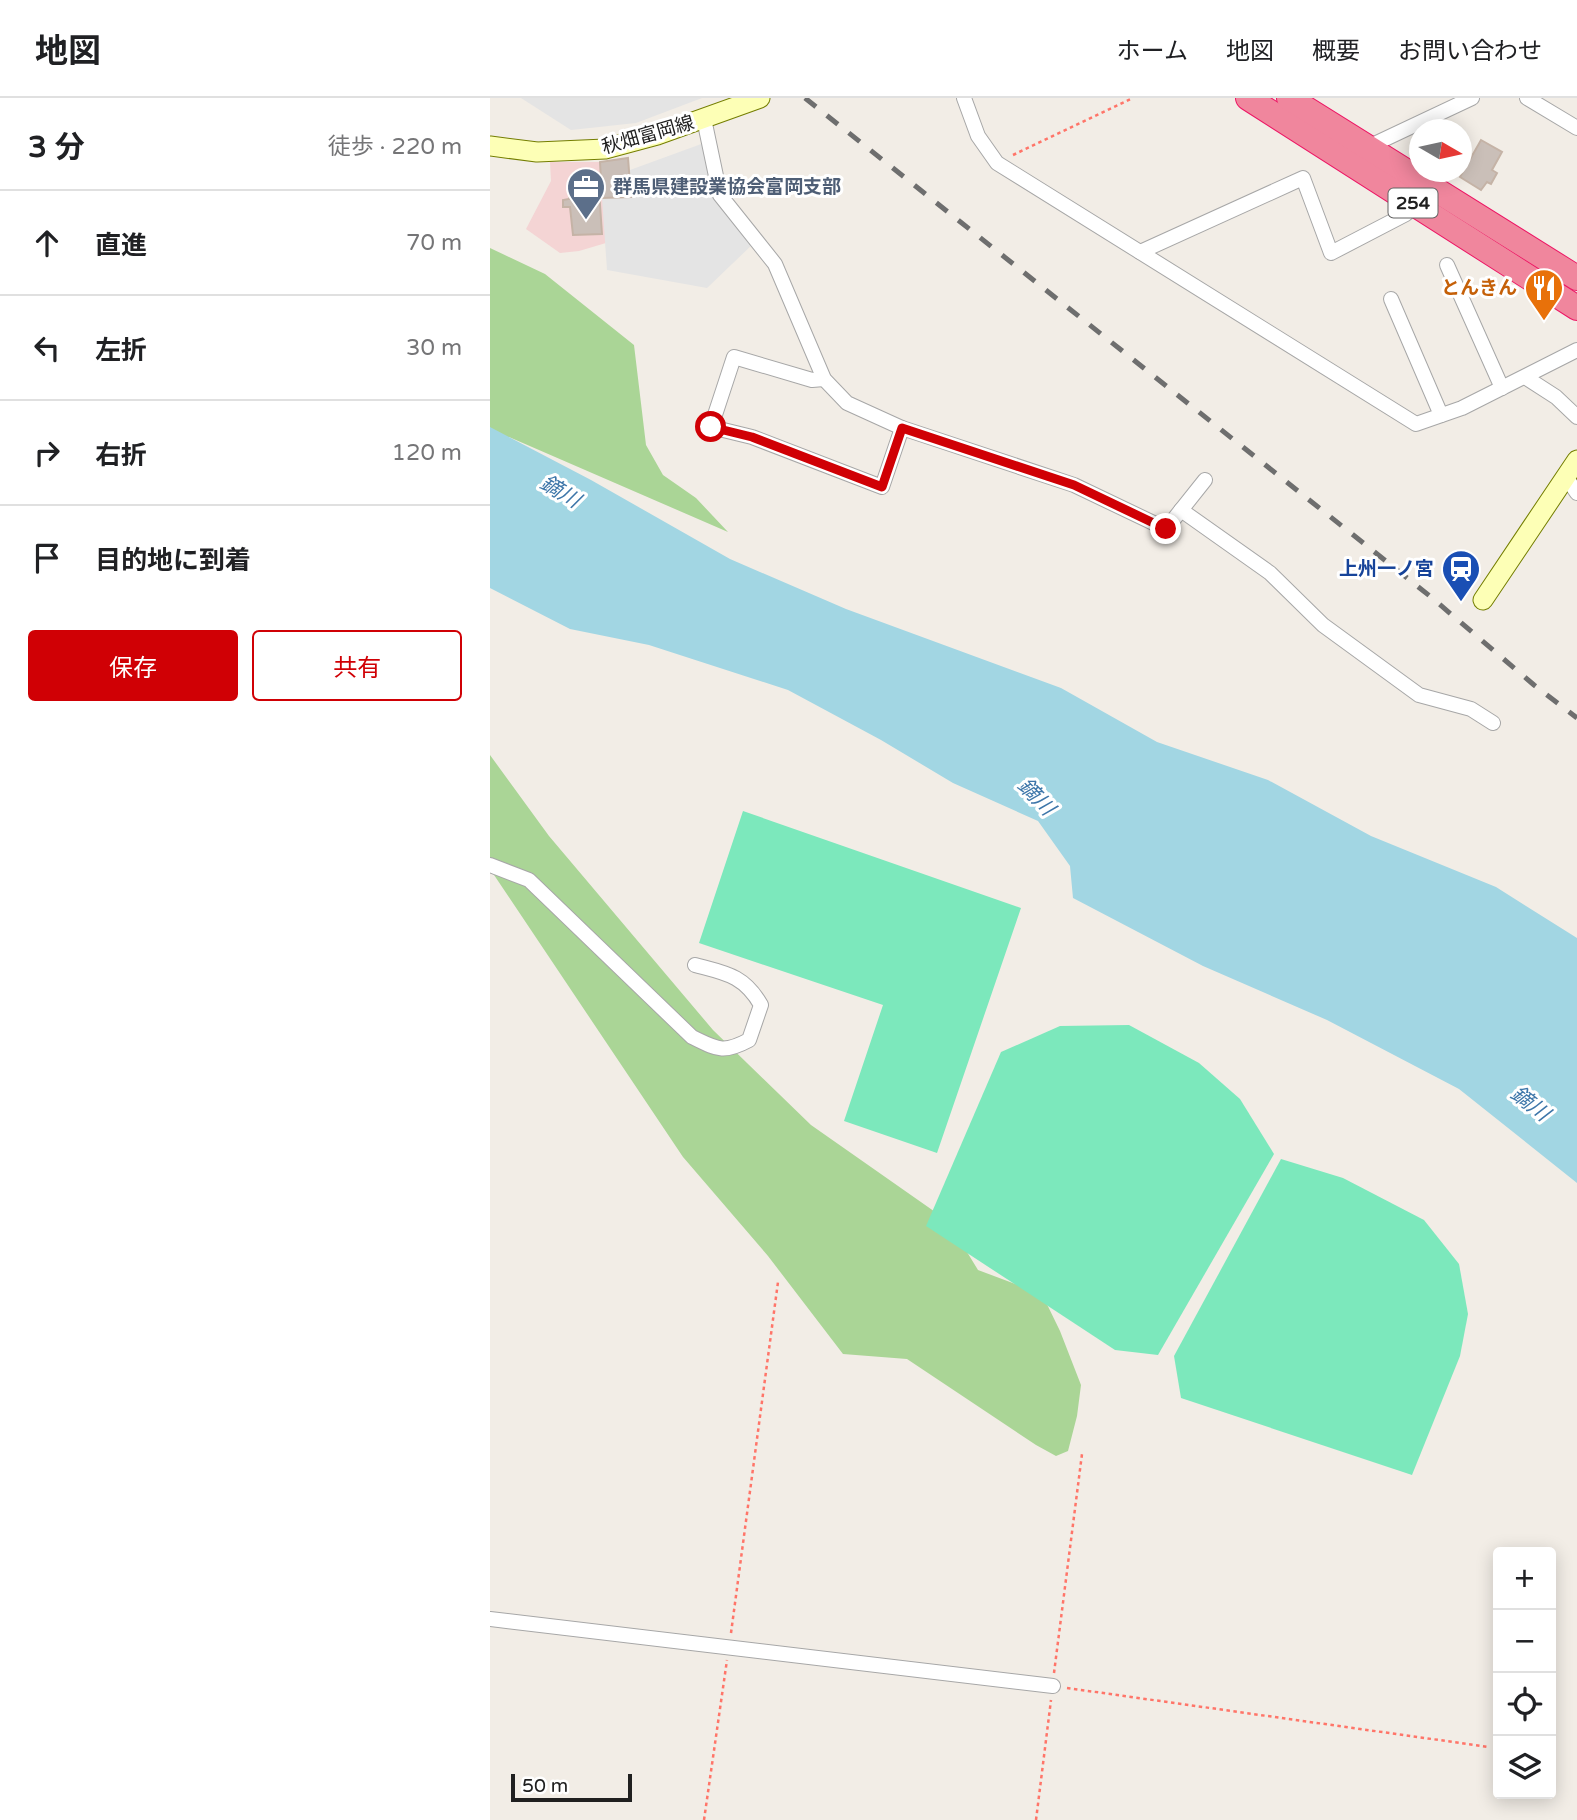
<!DOCTYPE html>
<html lang="ja">
<head>
<meta charset="utf-8">
<style>
	body { margin:0; font-family:"Varela Round","Noto Sans JP",sans-serif; background:#f2f2f2; color:#202124 }
	.controls { position:absolute; right:21px; bottom:21px; display:grid; overflow:hidden; border-radius:7px; box-shadow:0 4px 18px #0003 }
	.controls button { width:63px; height:63px; display:grid; place-items:center; padding:0; border:0; border-bottom:2px solid #e0e0e0; background:#fff; color:#202124; font:35px sans-serif }
	.compass { position:absolute; left:919px; top:21px; width:63px; height:63px; border-radius:50%; background:#fff; box-shadow:0 4px 18px #0003; rotate:99deg }
	.scale { position:absolute; left:21px; bottom:18px; width:121px; box-sizing:border-box; padding-left:7px; border:4px solid #202020; border-top:0; font-size:19px; line-height:24px; white-space:nowrap; color:#202020; -webkit-text-stroke:5px #fff; paint-order:stroke }
	.stop { position:absolute; width:21px; height:21px; margin:-16px; border:5px solid #d00005; border-radius:50%; background:#fff }
	.stop.end { background:#d00005; border-color:#fff; box-shadow:0 2px 7px #0008 }
	.list { margin:0; padding:0; list-style:none }
	h2 { display:flex; justify-content:space-between; align-items:center; height:91px; margin:0; padding:0 28px; font-size:30px }
	h2 small { font-size:23px; font-weight:400; color:#757577 }
	.list li { display:grid; grid-template-columns:46px 1fr auto; gap:21px; align-items:center; box-sizing:border-box; height:105px; padding:0 28px; border-top:2px solid #e0e0e0 }
	.list b { display:block; font-size:26px; white-space:nowrap }
	.list em { font-size:23px; font-style:normal; color:#757577 }
	.actions { display:flex; gap:14px; padding:21px 28px }
	.actions a { flex:1; padding:16px 0; border:2px solid #d00005; border-radius:7px; text-align:center; font-size:24px; color:#d00005 }
	.actions .main { background:#d00005; color:#fff }
	.icon { flex:none; width:38px; height:38px; fill:none; stroke:currentColor; stroke-width:2; stroke-linecap:round; stroke-linejoin:round }
	.map { position:relative; flex:none; width:1087px; height:1722px; overflow:hidden }
	header { display:flex; align-items:center; gap:42px; box-sizing:border-box; height:98px; padding:0 35px; background:#fff; border-bottom:2px solid #e0e0e0 }
	header strong { font-size:33px }
	nav { display:flex; gap:38px; margin-inline-start:auto; font-size:24px }
	main { display:flex }
	aside { flex:1; background:#fff }
	.map>svg:first-child { display:block }
</style>
</head>
<body>
<header>
<strong>地図</strong>
<nav><a>ホーム</a><a>地図</a><a>概要</a><a>お問い合わせ</a></nav>
</header>
<main>
<aside>
<h2>3 分<small>徒歩 · 220 m</small></h2>
<ul class="list">
<li><svg class="icon" aria-label="ahead" viewBox="0 0 24 24"><path d="M12 20V5M6 11l6-6 6 6"/></svg><div><b>直進</b></div><em>70 m</em></li>
<li><svg class="icon" aria-label="left" viewBox="0 0 24 24"><path d="M17 20v-9H6M10 6l-5 5 5 5"/></svg><div><b>左折</b></div><em>30 m</em></li>
<li><svg class="icon" aria-label="right" viewBox="0 0 24 24"><path d="M7 20v-9h11M14 6l5 5-5 5"/></svg><div><b>右折</b></div><em>120 m</em></li>
<li><svg class="icon" aria-label="arrive" viewBox="0 0 24 24"><path d="M6 21V4h12l-3 4 3 4H6"/></svg><div><b>目的地に到着</b></div></li>
</ul>
<div class="actions"><a class="main">保存</a><a>共有</a></div>
</aside>
<div class="map">
<svg width="1087" height="1722" viewBox="0 0 1087 1722">
	<rect width="100%" height="100%" fill="#f2ede6"/>
	<path fill="#f4d4d4" d="M60,64H110L116,145L89,153L70,155L36,131L61,83Z"/>
	<g fill="#aad596">
		<path d="M0,150L55,176L144,247L156,347L173,377L206,400L238,434L19,339L0,432Z"/>
		<path d="M0,657L59,738L223,932L321,1027L458,1123L488,1172L552,1196L570,1233L591,1287L587,1318L578,1353L566,1358L546,1347L417,1261L353,1256L278,1158L193,1059L0,771Z"/>
	</g>
	<g fill="#7ce8bc">
		<path d="M253,713L531,810L447,1055L354,1023L393,907L209,845Z"/>
		<path d="M639,927L709,965L750,1001L784,1056L668,1257L625,1252L436,1128L511,954L570,928Z"/>
		<path d="M791,1061L853,1080L934,1122L969,1166L978,1216L970,1258L922,1377L691,1300L684,1258Z"/>
	</g>
	<g fill="#e4e4e4">
		<path d="M31,0H212L146,25L81,32Z"/>
		<path d="M214,45L230,97L266,143L217,190L117,172L112,100L141,99L140,72Z"/>
	</g>
	<path fill="#a2d6e3" d="M0,329L101,382L240,461L356,511L571,590L667,644L778,682L881,738L1006,789L1087,840V1085L969,991L837,922L713,868L583,800L580,768L548,723L463,685L391,642L298,592L159,547L80,531L0,490Z"/>
	<g fill="#cabfb8" stroke="#c5b3a6" stroke-width="2">
		<path d="M991,42L1012,54L1002,72L1007,75L1001,86L997,84L991,92L970,79Z"/>
		<path d="M138,60L141,99L112,100L110,64Z"/>
		<path d="M109,92L112,136L83,137L80,109H73V102L79,101L80,96Z"/>
	</g>
	<g fill="none" stroke-linecap="round" stroke-linejoin="round">
		<defs>
			<g id="street">
				<path d="M474,0L488,38L507,65L926,326L972,310L1087,252"/>
				<path d="M1037,0L1087,30"/>
				<path d="M214,21L230,97L285,166L334,281L357,305L412,330"/>
				<path d="M878,49L982,0"/>
				<path d="M650,154L813,80L841,155L916,116"/>
				<path d="M957,167L1012,290"/>
				<path d="M901,201L951,317"/>
				<path d="M1035,279L1066,299L1087,319"/>
				<path d="M334,281L322,282L244,259L221,329L262,339L392,389L412,330L584,387L676,431L715,382"/>
				<path d="M1076,379L1087,395"/>
				<path d="M691,412L780,475L833,527L929,597L981,611L1003,625"/>
				<path d="M0,767L39,782L202,939C227,951 233,956 259,942L271,907C254,877 235,875 205,867"/>
				<path d="M0,1521L563,1588"/>
			</g>
			<g id="secondary">
				<path d="M0,48L47,54L115,51L167,37L270,0"/>
				<path d="M993,502L1087,362"/>
			</g>
			<g id="highway">
				<path d="M758,0L1087,210"/>
				<path d="M799,0L1087,180"/>
			</g>
		</defs>
		<use href="#street" stroke="#a7a7a7" stroke-width="16"/>
		<use href="#secondary" stroke="#747e00" stroke-width="21"/>
		<use href="#highway" stroke="#ed1665" stroke-width="26"/>
		<g stroke="#ff7569" stroke-width="2.5" stroke-dasharray="3.5 3.5" stroke-linecap="butt">
			<path d="M523,57L643,0"/>
			<path d="M241,1535L288,1184"/>
			<path d="M564,1575L592,1356"/>
			<path d="M577,1590L999,1649"/>
			<path d="M214,1722L237,1562"/>
			<path d="M546,1722L561,1602"/>
		</g>
		<use href="#street" stroke="#fff" stroke-width="14"/>
		<use href="#secondary" stroke="#fdffb6" stroke-width="19"/>
		<use href="#highway" stroke="#f0869d" stroke-width="24"/>
		<path stroke="#6e6e6e" stroke-width="5" stroke-dasharray="14 14" stroke-linecap="butt" d="M315,0L941,499L1044,587L1087,620"/>
	</g>
	<g fill="none" stroke-linecap="round" stroke-linejoin="round">
		<path stroke="#d00005" stroke-width="9" d="M221,329L262,339L392,389L412,330L584,387L676,431"/>
	</g>
	<defs>
		<symbol id="office-pin" viewBox="-11 -11 22 30"><path d="M0 17L-7.5 6A9.5 9.5 0 1 1 7.5 6Z" fill="#5c6f8a" stroke="#fff"/><path d="M-6-3h4V-5.5h4V-3h4V5H-6ZM-1-4.5V-3h2v-1.5ZM-6 0V1H6V0Z" fill="#fff"/></symbol>
		<symbol id="restaurant-pin" viewBox="-11 -11 22 30"><path d="M0 17L-7.5 6A9.5 9.5 0 1 1 7.5 6Z" fill="#e8710a" stroke="#fff"/><path d="M-5-6h1v4h1v-4h1v4h1v-4h1v5L-1.5 .5V6h-2V.5L-5-1ZM5-6V6H3V1.5H1.5Q1.5-4 5-6Z" fill="#fff"/></symbol>
		<symbol id="station-pin" viewBox="-11 -11 22 30"><path d="M0 17L-7.5 6A9.5 9.5 0 1 1 7.5 6Z" fill="#1a4fb4" stroke="#fff"/><path d="M-3-6H3Q5-6 5-4V2Q5 4 3 4L4.5 6H3L1.5 4h-3L-3 6H-4.5L-3 4Q-5 4-5 2V-4Q-5-6-3-6ZM-3.5-4v3h7v-3ZM-3.5 1v1.5H-2V1ZM2 1v1.5H3.5V1Z" fill="#fff"/></symbol>
	</defs>
	<g fill-rule="evenodd">
		<use href="#office-pin" x="74" y="67" width="44" height="60"/>
		<use href="#restaurant-pin" x="1032" y="168" width="44" height="60"/>
		<use href="#station-pin" x="949" y="449" width="44" height="60"/>
	</g>
	<g text-anchor="middle" dominant-baseline="central" stroke-width="6" stroke-linejoin="round" paint-order="stroke">
		<rect fill="#fff" stroke="#636363" stroke-width="2" x="898.5" y="90.5" width="49" height="29" rx="5"/>
		<g font-size="18" font-weight="bold" fill="#202020">
			<text x="923" y="105">254</text>
		</g>
		<g font-size="19" fill="#202020" stroke="#fff">
			<text transform="translate(158 37) rotate(-16)">秋畑富岡線</text>
		</g>
		<g font-size="19" font-weight="bold" fill="#4e5e75" stroke="#fff" text-anchor="start">
			<text x="123" y="89">群馬県建設業協会富岡支部</text>
		</g>
		<g font-size="19" font-weight="bold" fill="#c56008" stroke="#fff" text-anchor="end">
			<text x="1027" y="190">とんきん</text>
		</g>
		<g font-size="19" font-weight="bold" fill="#164399" stroke="#fff" text-anchor="end">
			<text x="944" y="471">上州一ノ宮</text>
		</g>
		<g font-size="21" font-style="italic" fill="#3d76a9" stroke="#fff">
			<text transform="translate(70 394) rotate(31)">鏑川</text>
			<text transform="translate(546 699) rotate(46)">鏑川</text>
			<text transform="translate(1040 1006) rotate(38)">鏑川</text>
		</g>
	</g>
</svg>
<div class="controls">
<button>+</button>
<button>−</button>
<button><svg class="icon" aria-label="locate" viewBox="0 0 24 24"><circle cx="12" cy="12" r="6"/><path d="M12 2v4M12 18v4M2 12h4M18 12h4"/></svg></button>
<button><svg class="icon" aria-label="layers" viewBox="0 0 24 24"><path d="M12 4l9 5-9 5-9-5zM3 14l9 5 9-5"/></svg></button>
</div>
<svg class="compass" viewBox="-18 -18 36 36"><path d="M0-13l5 13h-10z" fill="#e53935"/><path d="M0 13l5-13h-10z" fill="#757577"/></svg>
<div class="scale">50 m</div>
<div class="stop" style="left:221px;top:329px"></div>
<div class="stop end" style="left:676px;top:431px"></div>
</div>
</main>
</body>
</html>
